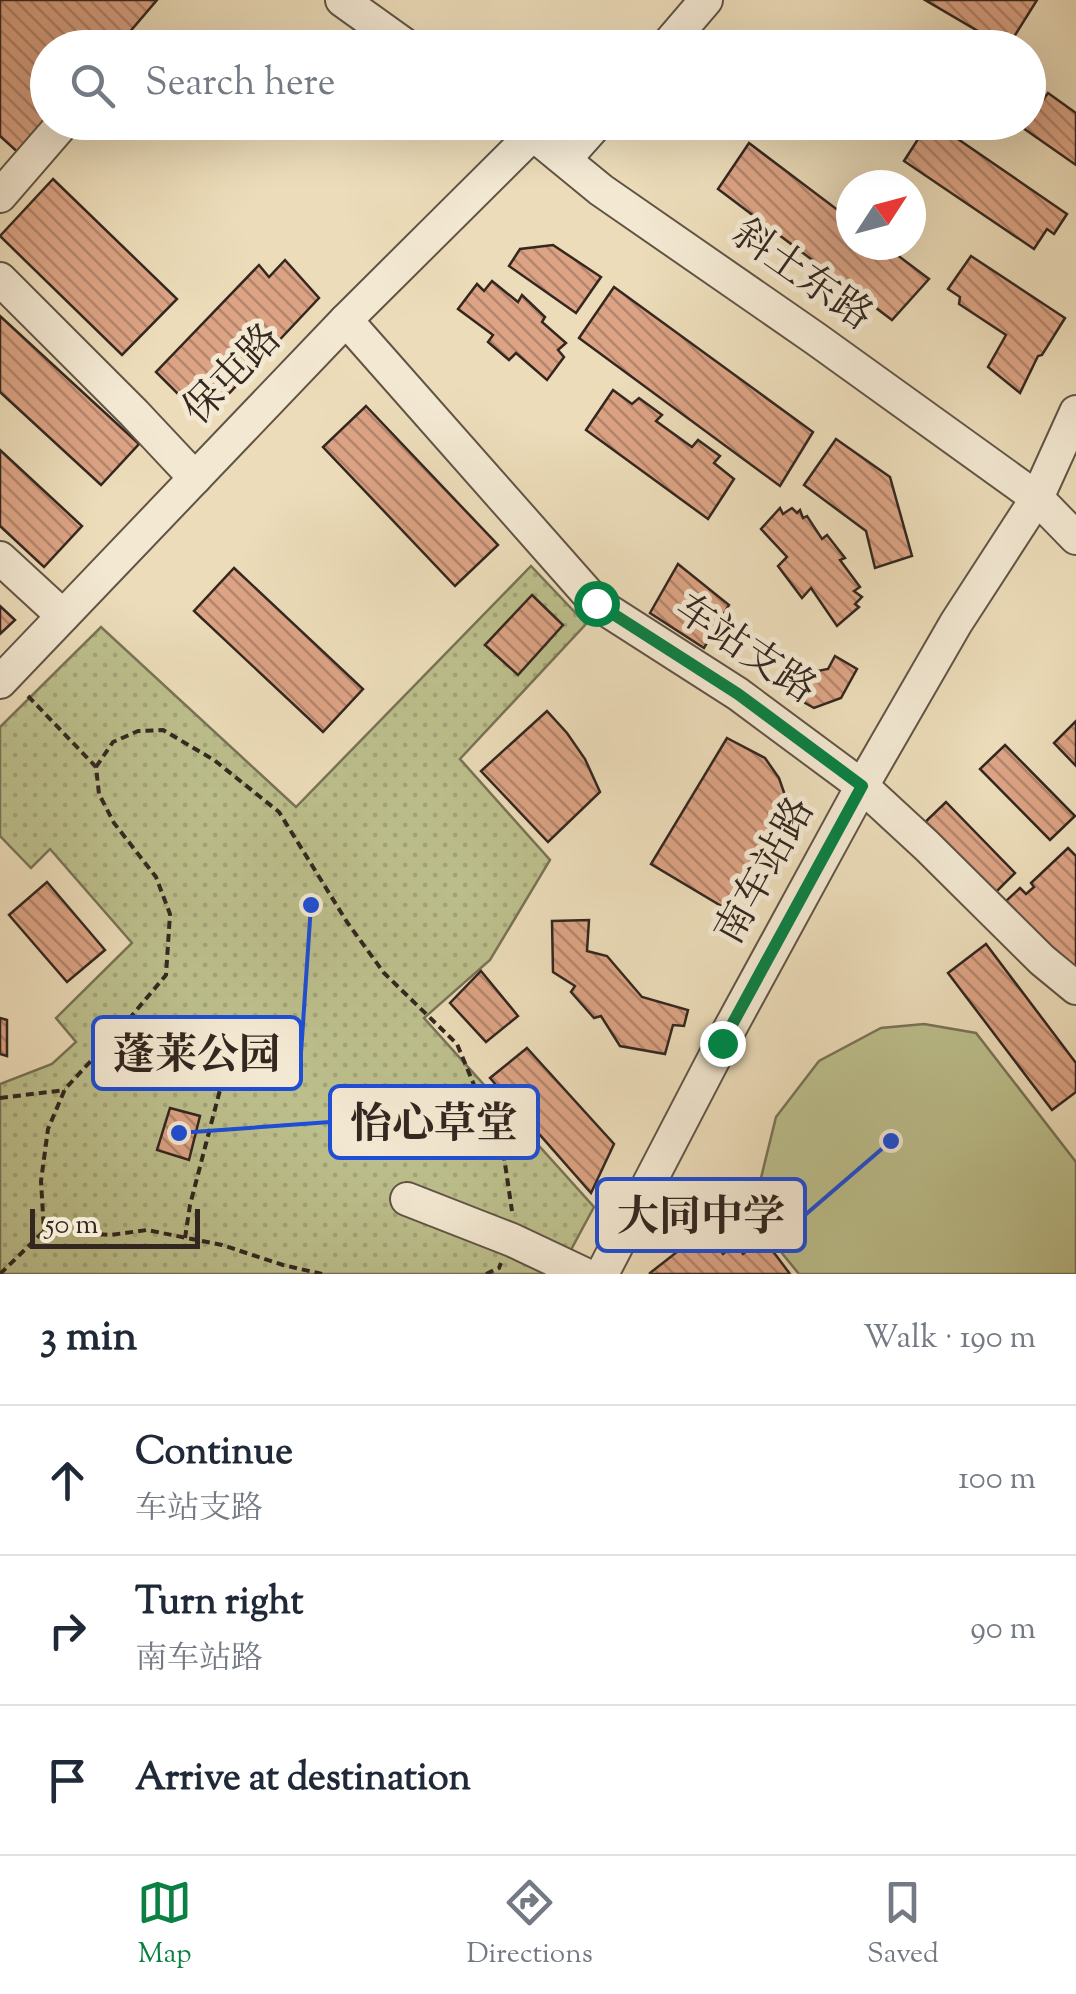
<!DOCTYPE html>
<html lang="en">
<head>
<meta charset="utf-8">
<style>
	body { margin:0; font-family:"Sorts Mill Goudy","Noto Serif SC",serif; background:#f2f2f3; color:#1f2937 }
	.compass { position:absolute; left:836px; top:170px; width:90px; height:90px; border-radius:50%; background:#fff; box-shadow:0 10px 40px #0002; rotate:54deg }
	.scale { position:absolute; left:30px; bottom:25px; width:170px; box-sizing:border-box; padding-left:10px; border:5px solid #332720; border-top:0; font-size:28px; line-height:35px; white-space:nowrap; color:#332720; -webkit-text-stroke:8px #f3e8d2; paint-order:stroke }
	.stop { position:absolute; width:30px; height:30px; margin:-22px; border:8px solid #0b8043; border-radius:50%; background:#fff }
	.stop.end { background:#0b8043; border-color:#fff; box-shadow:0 2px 10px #0008 }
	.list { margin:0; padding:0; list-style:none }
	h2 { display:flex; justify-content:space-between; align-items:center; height:130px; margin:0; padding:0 40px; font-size:42px }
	h2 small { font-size:32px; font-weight:400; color:#747a83 }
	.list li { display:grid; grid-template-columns:65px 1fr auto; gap:30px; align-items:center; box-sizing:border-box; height:150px; padding:0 40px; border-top:2px solid #e0e1e3 }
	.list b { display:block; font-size:38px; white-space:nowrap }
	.list p { margin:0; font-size:32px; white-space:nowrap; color:#747a83 }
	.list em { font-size:32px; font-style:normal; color:#747a83 }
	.icon { flex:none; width:55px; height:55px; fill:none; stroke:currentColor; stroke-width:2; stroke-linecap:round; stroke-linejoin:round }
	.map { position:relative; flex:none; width:1076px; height:1274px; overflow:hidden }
	.search { position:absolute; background:#fff; box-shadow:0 10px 40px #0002; left:30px; right:30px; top:30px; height:110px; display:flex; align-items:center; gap:25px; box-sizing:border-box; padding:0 35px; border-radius:55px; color:#747a83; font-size:38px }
	.sheet { height:580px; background:#fff }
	nav { display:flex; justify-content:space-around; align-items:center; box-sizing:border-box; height:140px; border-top:2px solid #e0e1e3; background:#fff; font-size:28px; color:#747a83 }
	nav a { display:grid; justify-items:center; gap:5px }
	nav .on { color:#0b8043 }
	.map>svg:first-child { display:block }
</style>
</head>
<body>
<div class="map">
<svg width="1076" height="1274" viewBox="0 0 1076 1274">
	<defs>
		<pattern id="park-dots" width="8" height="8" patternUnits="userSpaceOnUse" patternTransform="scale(2.5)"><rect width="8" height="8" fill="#bcbf8c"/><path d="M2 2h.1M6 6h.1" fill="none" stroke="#a2a478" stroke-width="1.8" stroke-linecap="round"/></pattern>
		<pattern id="building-back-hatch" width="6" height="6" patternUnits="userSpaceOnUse" patternTransform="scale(2.5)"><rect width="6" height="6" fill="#dca384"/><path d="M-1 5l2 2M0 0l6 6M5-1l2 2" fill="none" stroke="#b3856c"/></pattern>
	</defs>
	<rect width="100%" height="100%" fill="#ecdcb9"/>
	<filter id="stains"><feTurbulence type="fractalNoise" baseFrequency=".002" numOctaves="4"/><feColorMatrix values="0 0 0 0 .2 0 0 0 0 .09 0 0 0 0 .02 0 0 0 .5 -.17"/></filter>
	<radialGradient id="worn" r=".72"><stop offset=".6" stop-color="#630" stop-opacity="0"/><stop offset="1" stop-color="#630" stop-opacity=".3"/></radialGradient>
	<path fill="#bcbf8c" stroke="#787356" stroke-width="2.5" d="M924,1024L976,1033L1076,1162V1274H799L772,1241L759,1186L776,1117L819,1061L881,1028Z"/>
	<path fill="url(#park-dots)" stroke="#787356" stroke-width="2.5" d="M531,566L586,624L460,759L550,860L490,960L424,1018L594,1207L558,1274H0V1084L52,1064L76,1042L56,1018L132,943L50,849L31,868L0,836V727L101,627L296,807Z"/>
	<g fill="url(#building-back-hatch)" stroke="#332720" stroke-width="2.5">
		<path d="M0,0H157L116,48H48V122L23,157L0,136Z"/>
		<path d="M925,0H1037L1007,48Z"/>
		<path d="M1048,93L1076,113V165L1023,128Z"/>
		<path d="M929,122H933L1067,214L1054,234L1047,229L1034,249L904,161Z"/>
		<path d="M749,143L851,220V245H884L929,279L892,320L718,189Z"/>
		<path d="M53,179L177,299L122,355L0,236Z"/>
		<path d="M553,245L601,277L576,313L509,266L520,249Z"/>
		<path d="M971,256L1065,318L1042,355L1038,356L1020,393L988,367L1006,335L959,304L960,297L948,289Z"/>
		<path d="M285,260L319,298L204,420L156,372L259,265L269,277Z"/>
		<path d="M492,281L518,302L522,295L545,317L542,322L566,343L558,350L564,357L547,380L516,353L509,360L488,342L493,335L458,309L477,284L484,291Z"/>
		<path d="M614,287L813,432L780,486L579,338Z"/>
		<path d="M0,316L139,444L101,485L0,392Z"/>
		<path d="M613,390L632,404L639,398L662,415L656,421L692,447L698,440L720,456L714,463L734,479L708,519L586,430Z"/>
		<path d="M366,406L498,545L455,586L323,447Z"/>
		<path d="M836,439L890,477L912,556L875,568L866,531L804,485Z"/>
		<path d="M0,450L82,526L44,567L0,526Z"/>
		<path d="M780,508L783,514L792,508L797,513L800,510L803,518L807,516L822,539L827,535L845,558L840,560L860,587L854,591L862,597L855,604L859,607L837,626L811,588L802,598L778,566L787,557L761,529Z"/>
		<path d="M678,564L729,605L704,648L650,613Z"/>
		<path d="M234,568L363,689L323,732L194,611Z"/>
		<path d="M532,595L563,625L518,675L485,645Z"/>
		<path d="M0,606L15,620L0,634Z"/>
		<path d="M835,656L857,669L841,698L814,708L775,686L791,664L802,674L828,669Z"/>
		<path d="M547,711L567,733L585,759L600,792L548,842L481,771Z"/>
		<path d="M1076,721V766L1054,743Z"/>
		<path d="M727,738L765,758L779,778L788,804L728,910L651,864Z"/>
		<path d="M1005,745L1075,816L1050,840L980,769Z"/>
		<path d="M946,802L1015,873L991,897L921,826Z"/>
		<path d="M1068,848L1076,856V979L1006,901L1020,888L1026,894L1034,887L1031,883Z"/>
		<path d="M47,882L105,950L67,982L9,915Z"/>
		<path d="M589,920L587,951L607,956L642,997L688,1010L684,1026L673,1025L665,1054L620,1046L601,1016L594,1018L571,992L575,986L553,972L552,921Z"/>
		<path d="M986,944L1076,1063V1092L1052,1110L948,973Z"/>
		<path d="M481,971L518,1016L486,1042L450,1003Z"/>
		<path d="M0,1018L7,1020V1056L0,1054Z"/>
		<path d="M527,1048L614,1144L591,1193L490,1078Z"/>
		<path d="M170,1108L200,1116L189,1160L157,1150Z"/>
		<path d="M705,1230L723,1254L736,1244L743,1254L763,1238L790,1274H651L650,1273Z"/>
	</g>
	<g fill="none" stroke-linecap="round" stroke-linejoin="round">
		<defs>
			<g id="minor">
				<path d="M342,0L409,48"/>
				<path d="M665,48L706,0"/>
				<path d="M518,122L601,190L816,339L1037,498L1076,538"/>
				<path d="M565,159L598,122"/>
				<path d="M0,196L64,122"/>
				<path d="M0,279L134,413L195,478"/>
				<path d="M346,320L596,603L738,694L862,786L927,846L1042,960L1076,988"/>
				<path d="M0,558L63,616"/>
				<path d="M0,682L346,320L534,133"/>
				<path d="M407,1199L512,1240L584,1274"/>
				<path d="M602,1274L722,1043L862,786L956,623L1037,498L1076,412"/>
			</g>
		</defs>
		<use href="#minor" stroke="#615446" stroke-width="36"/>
		<g stroke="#332720" stroke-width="4" stroke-dasharray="8 5" stroke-linecap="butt">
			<path d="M28,696L96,767L99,794L114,823L156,877L170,914L166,975L124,1025L65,1089L48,1129L41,1181L44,1231"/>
			<path d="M96,767L113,742L138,731L163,730L214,760L279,812L347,922L384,973L457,1044L504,1157L512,1211"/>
			<path d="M0,1098L65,1090"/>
			<path d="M185,1238L190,1205L233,1040"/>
			<path d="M0,1274L44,1231L110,1235L147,1230L222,1245L283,1265L322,1274"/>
			<path d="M486,1274L499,1268L501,1263"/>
		</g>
		<use href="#minor" stroke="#f3e8d2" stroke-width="32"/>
	</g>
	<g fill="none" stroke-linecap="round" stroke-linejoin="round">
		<path stroke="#0b8043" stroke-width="12" d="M596,603L738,694L862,786L722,1043"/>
	</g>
	<g text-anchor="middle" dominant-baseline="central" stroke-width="10" stroke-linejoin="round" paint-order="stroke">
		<g font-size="40" fill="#332720" stroke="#f3e8d2">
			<text transform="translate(801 277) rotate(35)">斜土东路</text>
			<text transform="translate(234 376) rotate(-46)">保屯路</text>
			<text transform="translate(744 651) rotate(34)">车站支路</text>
			<text transform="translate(767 872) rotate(-61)">南车站路</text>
		</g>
	</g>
	<path fill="none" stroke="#1d4ed8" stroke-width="4" d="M311 905L301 1053M179 1133L330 1122M891 1141L805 1215"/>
	<g fill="#1d4ed8" stroke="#f3e8d2" stroke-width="4">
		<circle cx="311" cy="905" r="10"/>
		<circle cx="179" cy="1133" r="10"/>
		<circle cx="891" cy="1141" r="10"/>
	</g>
	<g fill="#f3e8d2" stroke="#1d4ed8" stroke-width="4">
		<rect x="93" y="1017" width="208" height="72" rx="10"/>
		<rect x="330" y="1086" width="208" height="72" rx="10"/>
		<rect x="597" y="1179" width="208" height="72" rx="10"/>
	</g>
	<g font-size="42" text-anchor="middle" font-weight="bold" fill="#332720">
		<text x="197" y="1068">蓬莱公园</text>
		<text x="434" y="1137">怡心草堂</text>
		<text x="701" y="1230">大同中学</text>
	</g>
	<rect width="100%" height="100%" filter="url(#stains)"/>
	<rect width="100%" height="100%" fill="url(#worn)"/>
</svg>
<svg class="compass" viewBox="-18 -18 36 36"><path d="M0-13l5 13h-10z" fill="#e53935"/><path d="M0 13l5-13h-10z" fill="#747a83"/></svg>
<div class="scale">50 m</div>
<div class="stop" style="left:596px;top:603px"></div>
<div class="stop end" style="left:722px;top:1043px"></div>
<div class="search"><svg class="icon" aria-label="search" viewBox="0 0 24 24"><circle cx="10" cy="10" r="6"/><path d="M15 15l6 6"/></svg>Search here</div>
</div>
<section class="sheet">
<h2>3 min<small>Walk · 190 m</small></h2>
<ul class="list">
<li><svg class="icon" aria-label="ahead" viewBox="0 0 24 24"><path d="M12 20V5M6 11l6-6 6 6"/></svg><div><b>Continue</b><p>车站支路</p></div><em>100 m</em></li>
<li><svg class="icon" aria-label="right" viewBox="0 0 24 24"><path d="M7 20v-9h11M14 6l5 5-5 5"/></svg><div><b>Turn right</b><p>南车站路</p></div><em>90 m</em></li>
<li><svg class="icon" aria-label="arrive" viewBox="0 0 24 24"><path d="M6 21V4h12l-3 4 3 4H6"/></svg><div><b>Arrive at destination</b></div></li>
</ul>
</section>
<nav>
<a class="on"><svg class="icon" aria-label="map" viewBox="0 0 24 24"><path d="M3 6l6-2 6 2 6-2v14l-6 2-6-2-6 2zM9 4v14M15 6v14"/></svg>Map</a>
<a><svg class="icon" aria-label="directions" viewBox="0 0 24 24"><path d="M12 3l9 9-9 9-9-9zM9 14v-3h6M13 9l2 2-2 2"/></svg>Directions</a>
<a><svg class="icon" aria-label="saved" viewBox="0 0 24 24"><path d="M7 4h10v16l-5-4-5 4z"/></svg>Saved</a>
</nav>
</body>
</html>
